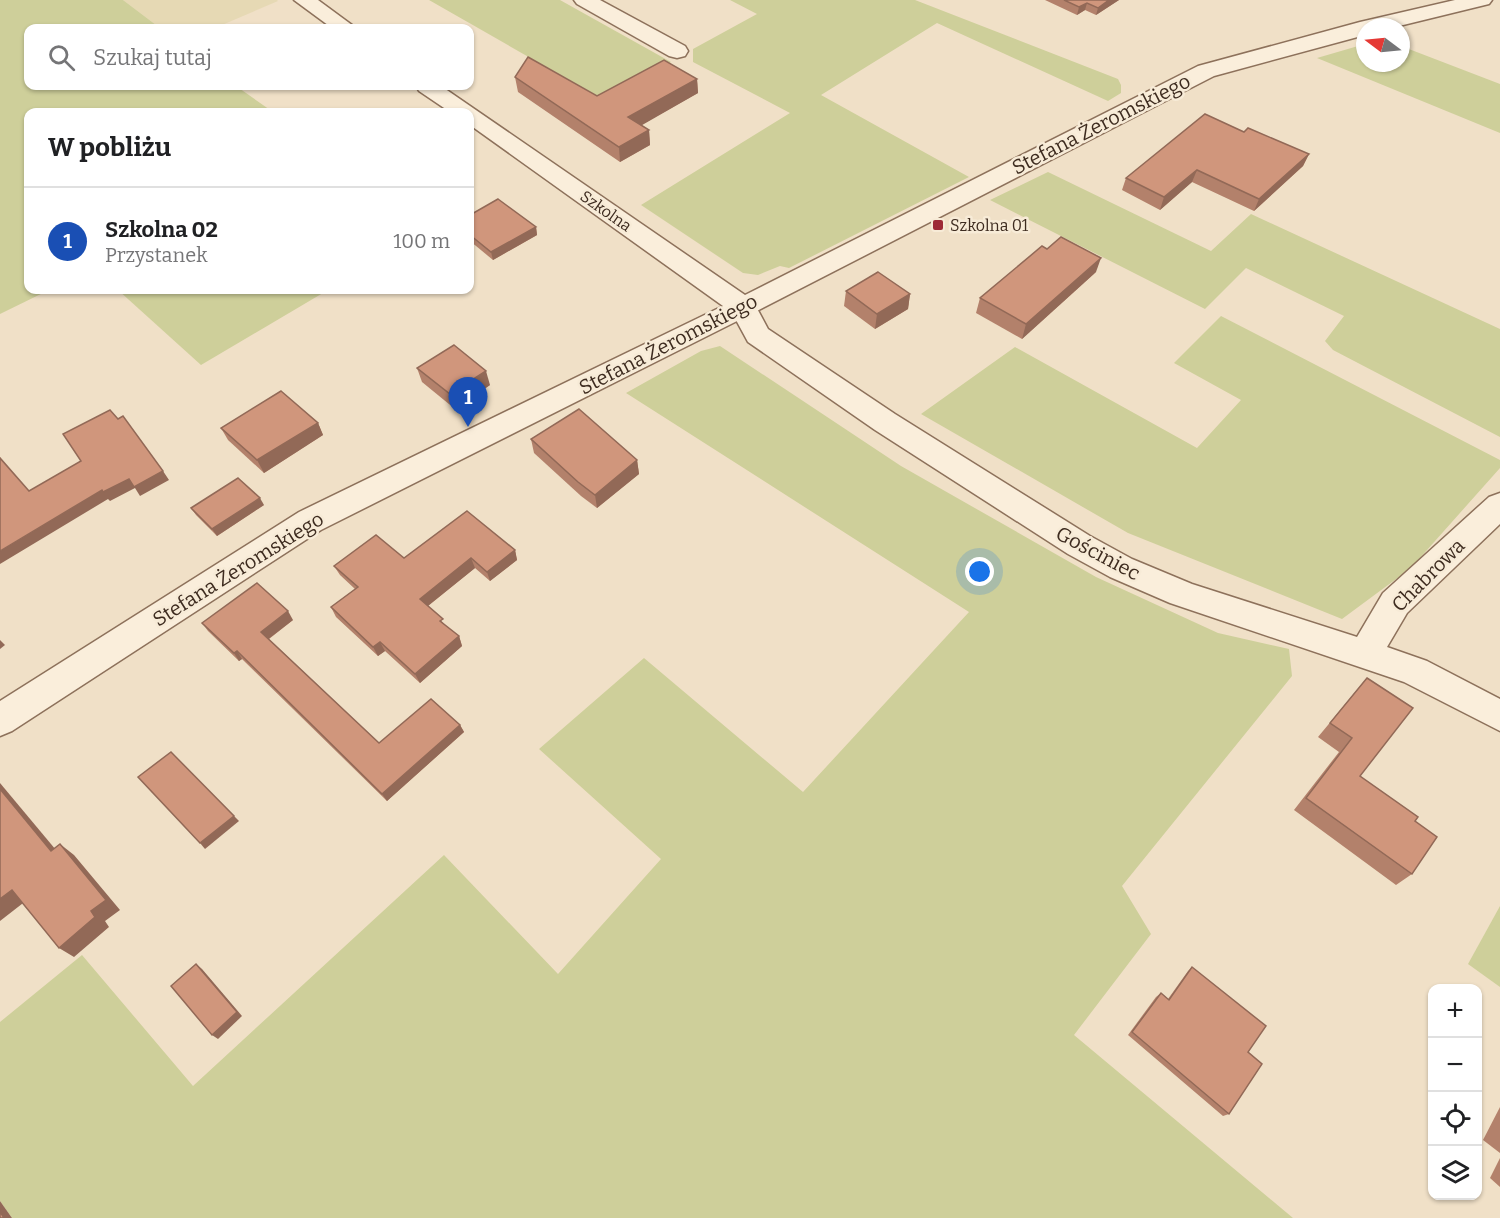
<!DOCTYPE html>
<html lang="pl">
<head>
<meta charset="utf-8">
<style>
	body { margin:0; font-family:Bitter,serif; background:#f6f6f6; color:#202124 }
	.controls { position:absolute; right:18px; bottom:18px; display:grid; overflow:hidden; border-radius:12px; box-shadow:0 2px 4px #0004 }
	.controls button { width:54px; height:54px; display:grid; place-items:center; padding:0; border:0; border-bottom:2px solid #e0e0e0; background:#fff; color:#202124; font:30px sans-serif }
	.compass { position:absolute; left:1356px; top:18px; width:54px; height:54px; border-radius:50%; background:#fff; box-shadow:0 2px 4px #0004; rotate:286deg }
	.you { position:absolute; left:980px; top:572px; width:21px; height:21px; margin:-15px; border:4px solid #fff; border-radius:50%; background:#1a73e8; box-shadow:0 0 0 9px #1a73e833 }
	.badge { display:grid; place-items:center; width:39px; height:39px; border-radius:50%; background:#9e2936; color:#fff; font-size:20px; font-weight:700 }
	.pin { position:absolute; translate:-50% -50px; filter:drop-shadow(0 2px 3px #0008) }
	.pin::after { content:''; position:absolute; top:32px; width:21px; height:18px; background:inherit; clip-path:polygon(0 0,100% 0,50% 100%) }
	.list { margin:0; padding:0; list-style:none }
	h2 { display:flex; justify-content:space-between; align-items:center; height:78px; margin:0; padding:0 24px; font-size:26px }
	h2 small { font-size:20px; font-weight:400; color:#757577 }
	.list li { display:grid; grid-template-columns:39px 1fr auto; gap:18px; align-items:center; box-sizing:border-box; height:108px; padding:0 24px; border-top:2px solid #e0e0e0 }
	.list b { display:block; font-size:22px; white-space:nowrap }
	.list p { margin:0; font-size:20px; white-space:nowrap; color:#757577 }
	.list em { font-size:20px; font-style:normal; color:#757577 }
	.icon { flex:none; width:33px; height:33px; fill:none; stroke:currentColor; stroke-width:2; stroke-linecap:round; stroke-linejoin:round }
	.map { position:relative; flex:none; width:1500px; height:1218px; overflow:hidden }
	.search { position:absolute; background:#fff; box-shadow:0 2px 4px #0004; left:24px; top:24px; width:450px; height:66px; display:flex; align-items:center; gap:15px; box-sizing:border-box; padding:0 21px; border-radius:12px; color:#757577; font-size:22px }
	.panel { position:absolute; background:#fff; box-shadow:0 2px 4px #0004; left:24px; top:108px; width:450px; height:186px; border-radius:12px }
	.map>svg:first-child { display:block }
</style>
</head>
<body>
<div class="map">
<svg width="1500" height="1218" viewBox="0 0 1500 1218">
	<rect width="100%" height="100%" fill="#f0e0c7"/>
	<path fill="#e6d9b4" d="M123,0H277L278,1L215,28H160Z"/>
	<g fill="#cecf9a">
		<path d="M0,0H123L160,28H28V86H236L273,112H28V290H49L0,314Z"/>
		<path d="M429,0H560L671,62L604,100Z"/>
		<path d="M730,0H915L1118,79L1121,85V93L1108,101L937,23L821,95L969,177L789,268L780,266L758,275L743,273L641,205L790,113L693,62V49L757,14Z"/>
		<path d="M1365,44V63H1401V46L1500,84V133L1317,58Z"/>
		<path d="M1048,172L1211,251L1251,214L1500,329V437L1333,350L1325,341L1344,316L1246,268L1205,309L990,200Z"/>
		<path d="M118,290H328L201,365Z"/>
		<path d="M1221,316L1500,460V468L1411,568L1342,619L1128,533L921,414L1015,347L1197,448L1241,400L1174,363Z"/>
		<path d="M720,346L901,466L1096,577L1218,633L1289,649L1292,676L1122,886L1151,934L1074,1035L1293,1218H12L0,1201V1022L82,955L193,1086L444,855L558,974L661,859L539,749L644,658L803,792L969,612L626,393L701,351Z"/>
		<path d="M1500,906V987L1468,964Z"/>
	</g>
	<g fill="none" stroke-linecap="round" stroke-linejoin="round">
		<defs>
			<g id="minor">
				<path d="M574,0H600L685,46L688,51L685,56L677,58L669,56L577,4Z"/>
				<path d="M743,298L753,301L768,329L895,414L1090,536L1132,559L1192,584L1357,637L1383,593L1489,497L1500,493V524L1407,613L1387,647L1427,661L1500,699V731L1404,682L1170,603L1110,577L1068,554L875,430L748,342L729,307L733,301Z"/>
			</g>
			<g id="tertiary">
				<path d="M294,0H318L356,28H332Z"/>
				<path d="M1455,0H1492L1489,4L1395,27H1365V35L1214,76L753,313L321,530L12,731L0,736V701L299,512L723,306L470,125V112H450L419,91L416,86H441L745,295L1198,66L1360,22Z"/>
			</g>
		</defs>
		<use href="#minor" stroke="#8d715b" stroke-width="3"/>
		<use href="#tertiary" stroke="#8d715b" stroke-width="3"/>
		<use href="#minor" fill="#faeedb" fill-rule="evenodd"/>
		<use href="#tertiary" fill="#faeedb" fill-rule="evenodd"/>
	</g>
	<g fill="#b3816b">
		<path d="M1045,0H1119L1096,15L1085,10L1077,15Z"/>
		<path d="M515,77L597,96L697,79L698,93L641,125L649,130L650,145L620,162L518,92Z"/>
		<path d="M1244,132L1309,154L1303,166L1254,211L1192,182L1160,210L1122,190L1126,178Z"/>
		<path d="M470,215L536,227L537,235L493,260L470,241Z"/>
		<path d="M1096,272L1022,339L976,313L980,298Z"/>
		<path d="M846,291L910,294L908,309L875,329L844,306Z"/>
		<path d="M417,368L490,385L455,409L422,382Z"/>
		<path d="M318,423L323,435L264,473L228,440L221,428Z"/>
		<path d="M531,439L637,460L639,474L597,508L581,496L534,453Z"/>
		<path d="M264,505L217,536L196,515L191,508Z"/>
		<path d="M515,550L517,560L490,581L475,568L428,606L446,626L459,636L462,646L420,683L385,651L378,656L336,617L331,607L355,589L340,575L334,566L404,558Z"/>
		<path d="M293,620L269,639L379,743L460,725L464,732L387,801L242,659L239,661L208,631L202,623Z"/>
		<path d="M1367,678L1360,776L1415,821L1412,874L1396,885L1294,810L1339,752L1318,737Z"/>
		<path d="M1192,967L1248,1052L1229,1114L1223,1116L1128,1035L1156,997L1161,993L1168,999L1188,971Z"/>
		<path d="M1500,1107V1153L1483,1140Z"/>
		<path d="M1500,1158V1187L1490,1178Z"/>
	</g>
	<g fill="#926957">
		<path d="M1109,0H1119L1096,15L1098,8Z"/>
		<path d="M1087,3L1085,10L1077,15L1079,7Z"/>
		<path d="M697,79L698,93L630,132L628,117Z"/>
		<path d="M649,130L650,145L620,162L619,147Z"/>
		<path d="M1309,154L1303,166L1254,211L1259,199Z"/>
		<path d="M1197,170L1192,182L1160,210L1164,197Z"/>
		<path d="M536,227L537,235L493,260L491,252Z"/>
		<path d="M1101,258L1096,272L1022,339L1026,324Z"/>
		<path d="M910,294L908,309L875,329L877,314Z"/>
		<path d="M486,371L490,385L455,409L450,394Z"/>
		<path d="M318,423L323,435L264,473L257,460Z"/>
		<path d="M637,460L639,474L597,508L595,495Z"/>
		<path d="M163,471L169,480L140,496L135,488L110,501L108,499L0,564V551L102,490L129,479Z"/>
		<path d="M260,498L264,505L217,536L212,529Z"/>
		<path d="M515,550L517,560L490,581L487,572Z"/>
		<path d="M471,558L475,568L424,609L420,599Z"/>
		<path d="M288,611L293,620L267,640L261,632Z"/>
		<path d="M459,636L462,646L420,683L415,674Z"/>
		<path d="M0,640L5,645L0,649Z"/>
		<path d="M380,642L385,651L378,656L373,647Z"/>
		<path d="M237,651L242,659L239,661L234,653Z"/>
		<path d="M460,725L464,732L387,801L382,794Z"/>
		<path d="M0,783L66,862L51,851L0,789Z"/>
		<path d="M234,816L239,821L205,849L200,843Z"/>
		<path d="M60,844L74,855L120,910L105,921L109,927L74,957L59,948L91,911Z"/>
		<path d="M12,890L27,900L0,921V899Z"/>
		<path d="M196,964L202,969L242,1016L218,1039L212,1035Z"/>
		<path d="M0,1201L12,1218H4L0,1212Z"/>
	</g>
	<g fill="#d0967c" stroke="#926957" stroke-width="1.5">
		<path d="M1064,0H1109L1098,8L1087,3L1079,7Z"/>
		<path d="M528,57L597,96L664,60L697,79L628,117L649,130L619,147L515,77Z"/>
		<path d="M1205,114L1244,132L1248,128L1309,154L1259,199L1197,170L1164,197L1126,178Z"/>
		<path d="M498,199L536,227L491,252L470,235V215Z"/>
		<path d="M1061,237L1101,258L1026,324L980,298L1042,246L1047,249Z"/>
		<path d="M878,272L910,294L877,314L846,291Z"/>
		<path d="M454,345L486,371L450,394L417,368Z"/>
		<path d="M281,391L318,423L257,460L221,428Z"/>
		<path d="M579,409L637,460L595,495L578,482L531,439Z"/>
		<path d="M110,410L118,419L123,416L163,471L134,487L129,479L103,492L102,490L0,551V458L29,491L81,461L63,434Z"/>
		<path d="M238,478L260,498L212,529L191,508Z"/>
		<path d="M467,511L515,550L487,572L471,558L420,599L443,619L440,621L459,636L415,674L380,642L373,647L331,607L358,587L334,566L376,535L404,558Z"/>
		<path d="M257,583L288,611L261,632L379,743L431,699L460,725L382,794L237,651L234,653L202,623Z"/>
		<path d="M1367,678L1413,708L1360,776L1418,817L1415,821L1437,837L1412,874L1306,798L1352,738L1330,723Z"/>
		<path d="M171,752L234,816L200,843L138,777Z"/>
		<path d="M0,789L51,851L60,844L106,900L91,911L95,917L59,948L12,890L0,899Z"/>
		<path d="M196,964L237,1012L212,1035L171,986Z"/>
		<path d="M1192,967L1266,1026L1248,1052L1262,1064L1229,1114L1132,1032L1161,993L1169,1000Z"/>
		<path d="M0,1212L4,1218H0Z"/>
	</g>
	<rect fill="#9e2936" stroke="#f7ebd7" stroke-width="2" x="932" y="219" width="12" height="12" rx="3"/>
	<g text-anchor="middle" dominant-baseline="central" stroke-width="5" stroke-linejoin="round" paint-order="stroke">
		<g font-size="16" fill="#3d2b1f" stroke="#f7ebd7">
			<text transform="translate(606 211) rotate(35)">Szkolna</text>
		</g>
		<g font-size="16" fill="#3d2b1f" stroke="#f7ebd7" text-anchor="start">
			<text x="950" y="225">Szkolna 01</text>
		</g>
		<g font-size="20" fill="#3d2b1f" stroke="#f7ebd7">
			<text transform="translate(1101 124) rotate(-27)">Stefana Żeromskiego</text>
			<text transform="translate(668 344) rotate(-27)">Stefana Żeromskiego</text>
			<text transform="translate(1098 553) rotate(28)">Gościniec</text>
			<text transform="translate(238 569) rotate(-32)">Stefana Żeromskiego</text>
			<text transform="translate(1428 575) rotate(-45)">Chabrowa</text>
		</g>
	</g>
</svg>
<div class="controls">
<button>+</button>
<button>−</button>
<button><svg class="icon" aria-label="locate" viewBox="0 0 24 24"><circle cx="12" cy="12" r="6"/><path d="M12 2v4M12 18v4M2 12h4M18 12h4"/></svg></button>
<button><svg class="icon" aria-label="layers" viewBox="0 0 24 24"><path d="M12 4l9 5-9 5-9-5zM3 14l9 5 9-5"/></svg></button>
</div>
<svg class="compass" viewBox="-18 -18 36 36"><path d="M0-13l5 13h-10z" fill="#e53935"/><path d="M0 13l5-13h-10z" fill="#757577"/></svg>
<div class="you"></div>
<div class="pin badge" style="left:468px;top:427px;background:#1a4fb4">1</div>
<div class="search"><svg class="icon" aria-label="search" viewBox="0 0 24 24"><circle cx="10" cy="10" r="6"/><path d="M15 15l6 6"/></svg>Szukaj tutaj</div>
<section class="panel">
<h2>W pobliżu<small></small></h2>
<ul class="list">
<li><span class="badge" style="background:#1a4fb4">1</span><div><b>Szkolna 02</b><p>Przystanek</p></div><em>100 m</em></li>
</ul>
</section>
</div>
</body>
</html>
